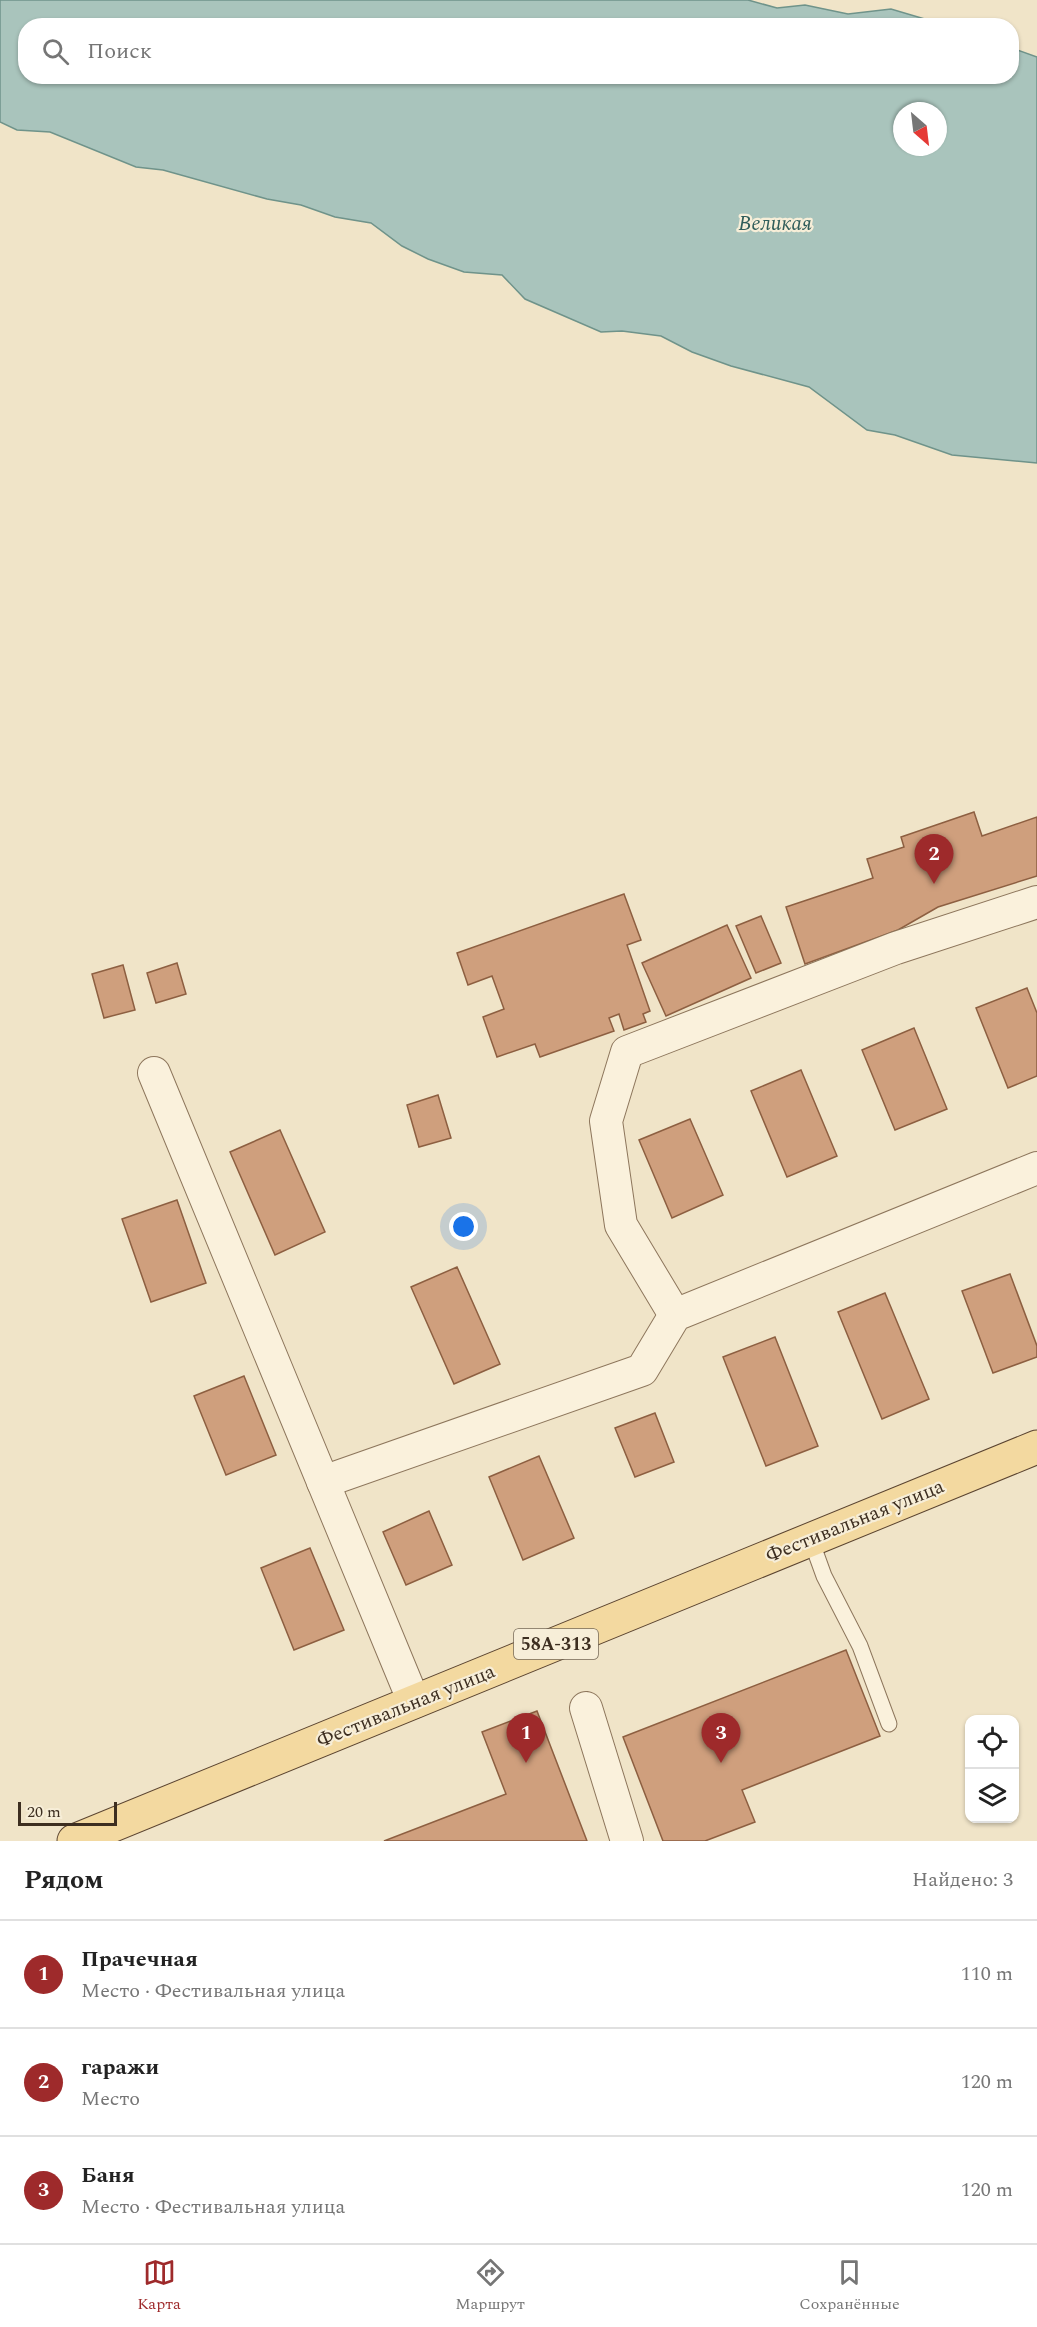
<!DOCTYPE html>
<html lang="ru">
<head>
<meta charset="utf-8">
<style>
	body { margin:0; font-family:Spectral,serif; background:#f2f2f2; color:#222 }
	.controls { position:absolute; right:18px; bottom:18px; display:grid; overflow:hidden; border-radius:12px; box-shadow:0 2px 4px #0004 }
	.controls button { width:54px; height:54px; display:grid; place-items:center; padding:0; border:0; border-bottom:2px solid #e0e0e0; background:#fff; color:#222; font:30px sans-serif }
	.compass { position:absolute; left:893px; top:102px; width:54px; height:54px; border-radius:50%; background:#fff; box-shadow:0 2px 4px #0004; rotate:152deg }
	.scale { position:absolute; left:18px; bottom:15px; width:99px; box-sizing:border-box; padding-left:6px; border:3px solid #3d2e20; border-top:0; font-size:16px; line-height:21px; white-space:nowrap; color:#3d2e20; -webkit-text-stroke:4px #f7eed8; paint-order:stroke }
	.you { position:absolute; left:464px; top:1227px; width:21px; height:21px; margin:-15px; border:4px solid #fff; border-radius:50%; background:#1a73e8; box-shadow:0 0 0 9px #1a73e833 }
	.badge { display:grid; place-items:center; width:39px; height:39px; border-radius:50%; background:#9e2a2b; color:#fff; font-size:20px; font-weight:700 }
	.pin { position:absolute; translate:-50% -50px; filter:drop-shadow(0 2px 3px #0008) }
	.pin::after { content:''; position:absolute; top:32px; width:21px; height:18px; background:inherit; clip-path:polygon(0 0,100% 0,50% 100%) }
	.list { margin:0; padding:0; list-style:none }
	h2 { display:flex; justify-content:space-between; align-items:center; height:78px; margin:0; padding:0 24px; font-size:26px }
	h2 small { font-size:20px; font-weight:400; color:#767676 }
	.list li { display:grid; grid-template-columns:39px 1fr auto; gap:18px; align-items:center; box-sizing:border-box; height:108px; padding:0 24px; border-top:2px solid #e0e0e0 }
	.list b { display:block; font-size:22px; white-space:nowrap }
	.list p { margin:0; font-size:20px; white-space:nowrap; color:#767676 }
	.list em { font-size:20px; font-style:normal; color:#767676 }
	.icon { flex:none; width:33px; height:33px; fill:none; stroke:currentColor; stroke-width:2; stroke-linecap:round; stroke-linejoin:round }
	.map { position:relative; flex:none; width:1037px; height:1841px; overflow:hidden }
	.search { position:absolute; background:#fff; box-shadow:0 2px 4px #0004; left:18px; right:18px; top:18px; height:66px; display:flex; align-items:center; gap:15px; box-sizing:border-box; padding:0 21px; border-radius:24px; color:#767676; font-size:22px }
	.sheet { height:402px; background:#fff }
	nav { display:flex; justify-content:space-around; align-items:center; box-sizing:border-box; height:84px; border-top:2px solid #e0e0e0; background:#fff; font-size:16px; color:#767676 }
	nav a { display:grid; justify-items:center; gap:3px }
	nav .on { color:#9e2a2b }
	.map>svg:first-child { display:block }
</style>
</head>
<body>
<div class="map">
<svg width="1037" height="1841" viewBox="0 0 1037 1841">
	<rect width="100%" height="100%" fill="#f0e4c8"/>
	<path fill="#a9c4bc" stroke="#6f938a" stroke-width="1.5" fill-rule="evenodd" d="M0,0H748L777,8L805,5L848,14L891,9L945,25L26,26V76H1012V48L1037,57V463L952,455L895,435L867,430L809,387L731,366L692,352L661,336L622,331L601,332L525,299L502,275L464,272L428,259L402,246L371,223L335,217L301,205L267,199L163,170L136,167L50,132L17,130L0,122ZM902,111H938V147H902Z"/>
	<g fill="#cf9f7d" stroke="#8d5f41" stroke-width="1.5">
		<path d="M974,812L982,836L1037,817V876L938,907L898,930L805,964L786,907L873,878L867,859L904,847L901,837Z"/>
		<path d="M624,894L641,940L627,945L650,1011L643,1014L646,1022L624,1030L619,1014L609,1018L614,1031L540,1057L535,1044L497,1057L483,1017L504,1009L492,976L468,985L457,953Z"/>
		<path d="M761,916L781,963L756,973L736,926Z"/>
		<path d="M727,925L751,978L666,1016L642,963Z"/>
		<path d="M177,963L186,994L156,1003L147,973Z"/>
		<path d="M123,965L135,1010L104,1018L92,974Z"/>
		<path d="M1027,988L1037,1013V1076L1008,1088L976,1008Z"/>
		<path d="M914,1028L947,1109L895,1130L862,1050Z"/>
		<path d="M801,1070L837,1156L787,1177L751,1091Z"/>
		<path d="M438,1095L451,1138L419,1147L407,1105Z"/>
		<path d="M690,1119L723,1195L672,1218L639,1140Z"/>
		<path d="M280,1130L325,1232L275,1255L230,1152Z"/>
		<path d="M177,1200L206,1283L151,1302L122,1219Z"/>
		<path d="M457,1267L500,1364L454,1384L411,1287Z"/>
		<path d="M1010,1274L1037,1346V1357L993,1373L962,1291Z"/>
		<path d="M885,1293L929,1399L882,1419L838,1312Z"/>
		<path d="M775,1337L818,1446L766,1466L723,1357Z"/>
		<path d="M244,1376L276,1455L226,1475L194,1396Z"/>
		<path d="M655,1413L674,1462L635,1477L615,1428Z"/>
		<path d="M539,1456L574,1538L523,1560L489,1477Z"/>
		<path d="M429,1511L452,1565L406,1585L383,1532Z"/>
		<path d="M310,1548L344,1630L294,1650L261,1568Z"/>
		<path d="M846,1650L880,1736L742,1790L755,1822L705,1841H663L623,1737Z"/>
		<path d="M537,1711L587,1841H384L506,1794L482,1732Z"/>
	</g>
	<g fill="none" stroke-linecap="round" stroke-linejoin="round">
		<defs>
			<path id="service" d="M811,1540L824,1576L860,1646L889,1724"/>
			<g id="minor">
				<path d="M154,1073L414,1702"/>
				<path d="M675,1315L621,1225L606,1121L627,1052L896,948L1037,902"/>
				<path d="M323,1482L642,1370L675,1315L1037,1168"/>
				<path d="M586,1708L627,1841"/>
			</g>
			<path id="primary" d="M74,1841L1037,1447"/>
		</defs>
		<use href="#service" stroke="#8d765c" stroke-width="17"/>
		<use href="#minor" stroke="#8d765c" stroke-width="34"/>
		<use href="#primary" stroke="#5b4430" stroke-width="35"/>
		<use href="#service" stroke="#faf1dc" stroke-width="15"/>
		<use href="#minor" stroke="#faf1dc" stroke-width="32"/>
		<use href="#primary" stroke="#f3d9a0" stroke-width="33"/>
	</g>
	<g text-anchor="middle" dominant-baseline="central" stroke-width="4.5" stroke-linejoin="round" paint-order="stroke">
		<rect fill="#f7eed8" stroke="#756857" stroke-width="1.5" x="514" y="1629" width="84" height="30" rx="4.5"/>
		<g font-size="18" font-weight="bold" fill="#3d2e20">
			<text x="556" y="1644">58А-313</text>
		</g>
		<g font-size="20" fill="#3d2e20" stroke="#f7eed8">
			<text transform="translate(855 1521) rotate(-22)">Фестивальная улица</text>
			<text transform="translate(406 1706) rotate(-22)">Фестивальная улица</text>
		</g>
		<g font-size="21" font-style="italic" fill="#2f5d5a" stroke="#f7eed8">
			<text x="775" y="224">Великая</text>
		</g>
	</g>
</svg>
<div class="controls">
<button><svg class="icon" aria-label="locate" viewBox="0 0 24 24"><circle cx="12" cy="12" r="6"/><path d="M12 2v4M12 18v4M2 12h4M18 12h4"/></svg></button>
<button><svg class="icon" aria-label="layers" viewBox="0 0 24 24"><path d="M12 4l9 5-9 5-9-5zM3 14l9 5 9-5"/></svg></button>
</div>
<svg class="compass" viewBox="-18 -18 36 36"><path d="M0-13l5 13h-10z" fill="#e53935"/><path d="M0 13l5-13h-10z" fill="#767676"/></svg>
<div class="scale">20 m</div>
<div class="you"></div>
<div class="pin badge" style="left:526px;top:1763px">1</div>
<div class="pin badge" style="left:934px;top:884px">2</div>
<div class="pin badge" style="left:721px;top:1763px">3</div>
<div class="search"><svg class="icon" aria-label="search" viewBox="0 0 24 24"><circle cx="10" cy="10" r="6"/><path d="M15 15l6 6"/></svg>Поиск</div>
</div>
<section class="sheet">
<h2>Рядом<small>Найдено: 3</small></h2>
<ul class="list">
<li><span class="badge">1</span><div><b>Прачечная</b><p>Место · Фестивальная улица</p></div><em>110 m</em></li>
<li><span class="badge">2</span><div><b>гаражи</b><p>Место</p></div><em>120 m</em></li>
<li><span class="badge">3</span><div><b>Баня</b><p>Место · Фестивальная улица</p></div><em>120 m</em></li>
</ul>
</section>
<nav>
<a class="on"><svg class="icon" aria-label="map" viewBox="0 0 24 24"><path d="M3 6l6-2 6 2 6-2v14l-6 2-6-2-6 2zM9 4v14M15 6v14"/></svg>Карта</a>
<a><svg class="icon" aria-label="directions" viewBox="0 0 24 24"><path d="M12 3l9 9-9 9-9-9zM9 14v-3h6M13 9l2 2-2 2"/></svg>Маршрут</a>
<a><svg class="icon" aria-label="saved" viewBox="0 0 24 24"><path d="M7 4h10v16l-5-4-5 4z"/></svg>Сохранённые</a>
</nav>
</body>
</html>
